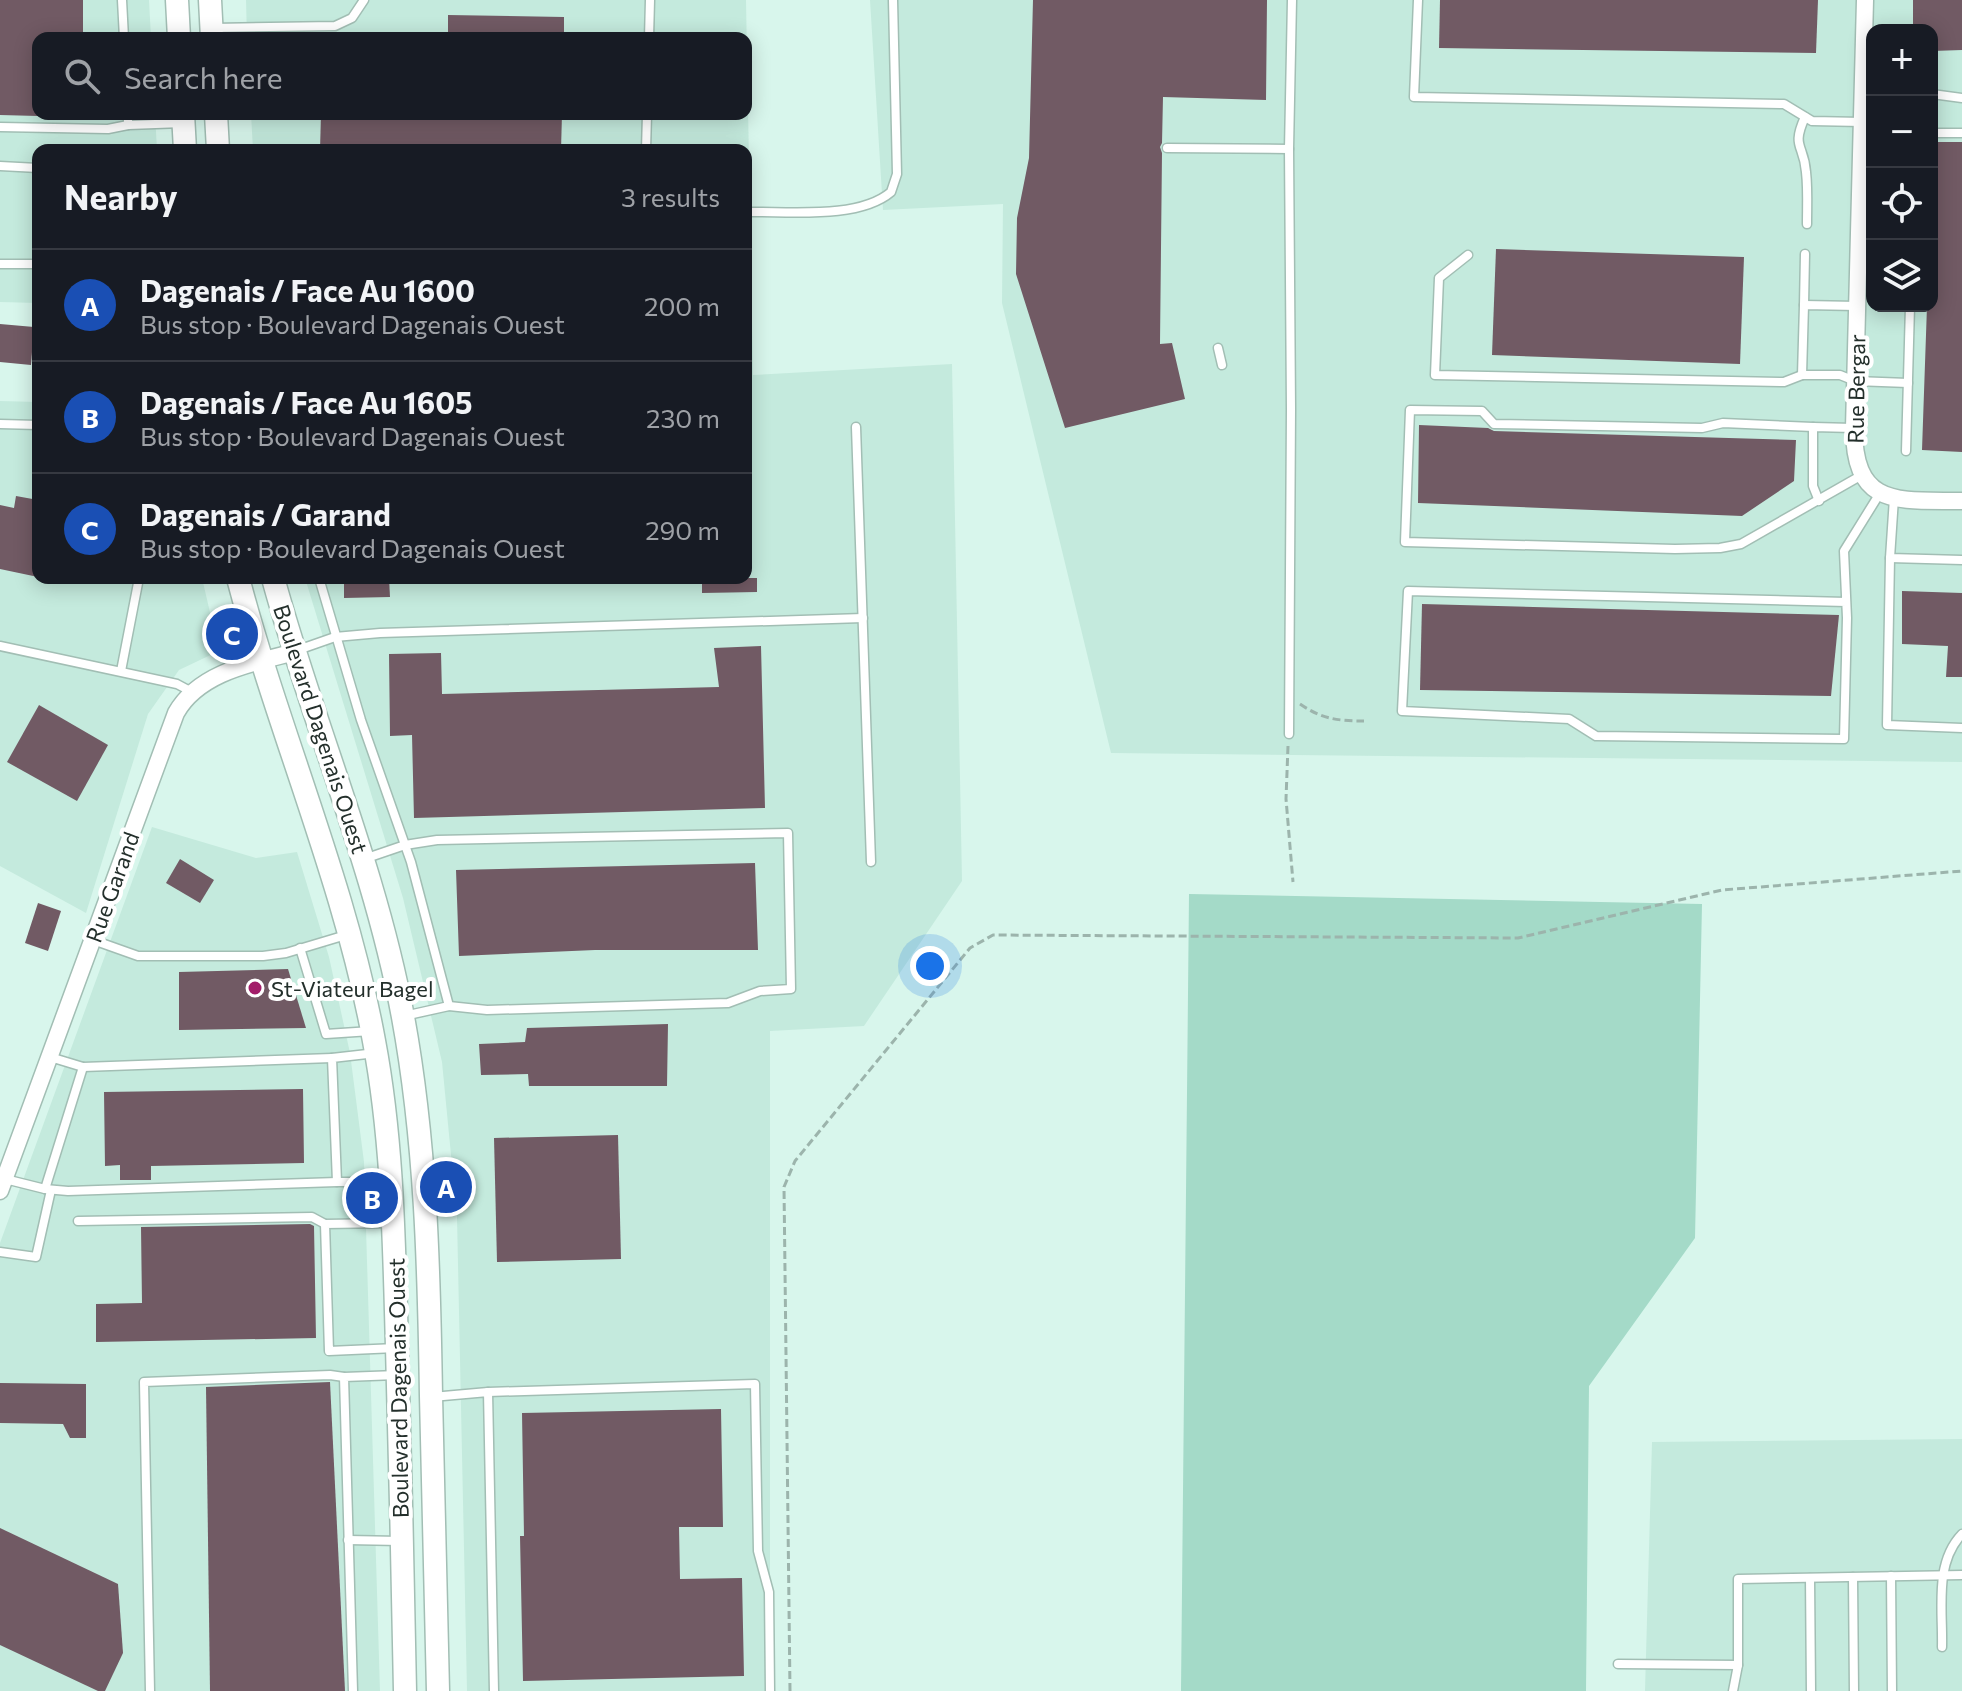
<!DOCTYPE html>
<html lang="en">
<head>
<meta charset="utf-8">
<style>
	body { margin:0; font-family:Commissioner,sans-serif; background:#242831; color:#f1f3f6 }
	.controls { position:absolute; right:24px; top:24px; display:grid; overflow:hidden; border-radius:16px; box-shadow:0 4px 20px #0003 }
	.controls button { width:72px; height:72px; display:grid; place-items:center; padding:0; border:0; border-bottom:2px solid #363941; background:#171b24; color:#f1f3f6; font:40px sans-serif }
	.you { position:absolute; left:930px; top:966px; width:28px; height:28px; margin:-20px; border:6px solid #fff; border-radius:50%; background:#1a73e8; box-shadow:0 0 0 12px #1a73e833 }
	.badge { display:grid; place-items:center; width:52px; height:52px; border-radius:50%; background:#2563eb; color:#fff; font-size:26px; font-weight:700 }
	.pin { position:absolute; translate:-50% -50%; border:4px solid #fff; box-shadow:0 2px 8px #0006 }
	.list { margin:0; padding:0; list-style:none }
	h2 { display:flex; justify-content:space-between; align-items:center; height:104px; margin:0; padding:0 32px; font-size:34px }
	h2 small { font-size:26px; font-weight:400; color:#9ea1a6 }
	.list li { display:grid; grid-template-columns:52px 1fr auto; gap:24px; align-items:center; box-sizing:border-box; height:112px; padding:0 32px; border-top:2px solid #363941 }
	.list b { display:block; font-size:30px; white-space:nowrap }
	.list p { margin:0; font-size:26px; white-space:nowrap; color:#9ea1a6 }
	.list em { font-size:26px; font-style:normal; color:#9ea1a6 }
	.icon { flex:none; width:44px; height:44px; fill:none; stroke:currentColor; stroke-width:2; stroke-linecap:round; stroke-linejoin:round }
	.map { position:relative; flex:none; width:1962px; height:1691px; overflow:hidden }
	.search { position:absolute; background:#171b24; box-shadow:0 4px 20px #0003; left:32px; top:32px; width:720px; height:88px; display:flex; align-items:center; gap:20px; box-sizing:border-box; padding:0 28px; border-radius:16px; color:#9ea1a6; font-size:30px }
	.panel { position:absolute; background:#171b24; box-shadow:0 4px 20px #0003; left:32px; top:144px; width:720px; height:440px; border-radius:16px }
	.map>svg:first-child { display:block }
</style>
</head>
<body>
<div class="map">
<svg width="1962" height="1691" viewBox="0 0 1962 1691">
	<rect width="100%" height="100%" fill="#d8f6ec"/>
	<g fill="#c4eadd" fill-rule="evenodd">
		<path d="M0,0H149L151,38H38V114H155L157,150H38V303L0,302Z"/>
		<path d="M246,0H746L753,375L952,364L962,881L864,1026L770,1031V1691H467L457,1217L442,1062L403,898L305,578H746V150H253L251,114H746V38H247Z"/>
		<path d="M870,0H1962V762L1111,753L1002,303L1003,204L883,210ZM1872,30H1932V306H1872Z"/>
		<path d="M0,401L38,402V578H202L219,651L179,670L148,714L86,913L0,866Z"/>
		<path d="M152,827L256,858L297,852L329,957L350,1053L364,1162L380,1691H0V1243Z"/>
		<path d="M1962,1439V1691H1645L1652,1442Z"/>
	</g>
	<path fill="#a4dac8" d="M1189,894L1702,904L1695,1238L1589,1386L1586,1691H1181Z"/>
	<g fill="#715a64">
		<path d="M0,0H83V38H38V116L0,115Z"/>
		<path d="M1033,0H1267L1266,100L1163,97L1162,143L1160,147L1162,153L1160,344L1172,343L1185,399L1065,428L1016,274L1017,218L1029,158Z"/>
		<path d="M1440,0H1818L1816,53L1439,48Z"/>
		<path d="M1913,0H1962V50L1932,51V30H1913Z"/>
		<path d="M448,15L564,17V38H448Z"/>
		<path d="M321,114H562L561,150H320Z"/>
		<path d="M1933,142H1962V452L1922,450L1927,306H1932Z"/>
		<path d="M1496,249L1744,257L1740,364L1492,355Z"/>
		<path d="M0,324L34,327L31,365L0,362Z"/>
		<path d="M1419,425L1488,428L1494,431L1796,440L1794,481L1742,516L1418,503Z"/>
		<path d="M16,496L38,500V577L0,569V505L14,508Z"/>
		<path d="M344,578H389L390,597L344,598Z"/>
		<path d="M702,578H757V592L702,593Z"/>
		<path d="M1902,591L1962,593V677H1946L1948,646L1902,644Z"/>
		<path d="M1422,604L1839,615L1831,696L1420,690Z"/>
		<path d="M761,646L765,808L414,818L412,735L390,736L389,654L441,653L442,694L719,687L714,648Z"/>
		<path d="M39,705L108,745L77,801L7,762Z"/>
		<path d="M180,859L214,880L200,903L166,883Z"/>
		<path d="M755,863L758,950H595L459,956L456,870Z"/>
		<path d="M38,903L61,911L48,951L25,943Z"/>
		<path d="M288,969L306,1028L179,1030V972Z"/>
		<path d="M668,1024L667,1086H529L528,1074L481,1075L479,1044L525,1042L527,1028Z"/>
		<path d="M303,1089L304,1163L151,1166V1180H120V1165L105,1166L104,1092Z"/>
		<path d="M618,1135L621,1259L497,1262L494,1138Z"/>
		<path d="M310,1224L314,1226L316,1338L96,1342V1304L142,1303L141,1227Z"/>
		<path d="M330,1382L345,1691H210L206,1387Z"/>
		<path d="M0,1383L86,1384V1438H70L63,1424L0,1423Z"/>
		<path d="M721,1409L723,1527H679L680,1579L742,1578L744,1676L523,1681L520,1536H524L522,1413Z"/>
		<path d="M0,1528L118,1584L123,1653L105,1691H98L0,1645Z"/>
	</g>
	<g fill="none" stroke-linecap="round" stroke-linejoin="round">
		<defs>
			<g id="service">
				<path d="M122,0L124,38"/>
				<path d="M1418,0L1414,97L1784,104L1812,121L1862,122"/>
				<path d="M213,28L335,26L352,18L364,0"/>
				<path d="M649,38L650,0"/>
				<path d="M1932,94L1962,98"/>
				<path d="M128,114V125L183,123"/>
				<path d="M1805,117C1791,148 1804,144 1806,172C1808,189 1807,207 1807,224"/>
				<path d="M0,127L108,129L128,125"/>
				<path d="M1932,133H1962"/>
				<path d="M1167,148L1289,149L1292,0"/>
				<path d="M1289,149L1291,409L1289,734"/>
				<path d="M646,150L647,114"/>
				<path d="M0,166L38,168"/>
				<path d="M746,212C787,211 858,220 891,192L897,174L893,0"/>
				<path d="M1468,255L1439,278L1435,375L1784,382L1802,375"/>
				<path d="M0,264H38"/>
				<path d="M1804,305L1805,254"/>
				<path d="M1857,306L1804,305L1802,375H1840L1855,381L1908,383"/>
				<path d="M1218,348L1222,365"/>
				<path d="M0,424L38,425"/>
				<path d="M856,427L871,862"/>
				<path d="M1813,427L1723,423L1702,428L1494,424L1482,411L1410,410L1405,542L1675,549L1720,548L1741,544L1862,475"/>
				<path d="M1906,451L1910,306"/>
				<path d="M1894,498L1890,558L1962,560"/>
				<path d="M1819,501L1813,486V427L1853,428"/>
				<path d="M1890,558L1887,725L1962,728"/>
				<path d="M319,578L361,720L411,862L449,1006L404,1016"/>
				<path d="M1846,602L1408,591L1402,711L1569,719L1596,736L1844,739L1847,618L1844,551L1880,493"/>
				<path d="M0,646L177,684L192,692"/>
				<path d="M295,651L335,637L380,633L863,618"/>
				<path d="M121,671L139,578"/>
				<path d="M364,859L405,845L437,840L788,833L791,989L760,991L728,1003L487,1010L449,1006"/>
				<path d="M93,940L138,956H263L286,953L346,935"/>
				<path d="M300,948L326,1034L371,1031"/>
				<path d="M376,1053L332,1058L337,1182H387"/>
				<path d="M83,1067L332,1058"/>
				<path d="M5,1179L45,1189L68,1191L337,1182"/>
				<path d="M45,1189L83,1067L50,1057"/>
				<path d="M78,1221L312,1217L325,1224"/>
				<path d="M389,1223L325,1224L329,1351L396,1348"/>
				<path d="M0,1252L36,1257L51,1190"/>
				<path d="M488,1392L755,1384L758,1551L769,1592L770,1691"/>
				<path d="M432,1397L488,1392L494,1691"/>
				<path d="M348,1540L400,1541"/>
				<path d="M1891,1576L1892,1691"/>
				<path d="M1853,1577L1854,1691"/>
				<path d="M1810,1578L1811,1691"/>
				<path d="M1942,1647C1943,1609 1934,1563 1962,1534"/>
				<path d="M1618,1664L1738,1665"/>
				<path d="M150,1691L144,1382L330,1375L344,1377"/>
				<path d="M353,1691L344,1377L397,1375"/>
				<path d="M1733,1691L1738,1665V1579L1962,1575"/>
			</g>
			<g id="minor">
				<path d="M1865,0L1854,428C1854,509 1899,500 1962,501"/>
				<path d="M0,1191L176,713C199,672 253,663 295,652"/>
			</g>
			<g id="secondary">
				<path d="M177,0L179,38"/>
				<path d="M210,0L212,38"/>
				<path d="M183,114L185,150"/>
				<path d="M216,114L218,150"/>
				<path d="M238,578C279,734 345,882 374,1041C393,1142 394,1244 397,1347C400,1462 403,1576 405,1691"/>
				<path d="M273,578C313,725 375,866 403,1017C426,1142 429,1268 431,1396C433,1494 436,1593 438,1691"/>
			</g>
		</defs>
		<use href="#service" stroke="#a2beb4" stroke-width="11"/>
		<use href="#minor" stroke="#a2beb4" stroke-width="19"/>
		<use href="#secondary" stroke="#a2beb4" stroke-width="25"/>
		<g stroke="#9cb4ac" stroke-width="3" stroke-dasharray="8 4" stroke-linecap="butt">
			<path d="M1300,704C1322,719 1338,721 1364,721"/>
			<path d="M1288,746L1286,799L1293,882"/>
			<path d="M790,1691L784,1187L795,1161L970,948L993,935L1518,938L1722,890L1962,871"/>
		</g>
		<use href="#service" stroke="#fff" stroke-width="8"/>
		<use href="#minor" stroke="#fff" stroke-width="16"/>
		<use href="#secondary" stroke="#fff" stroke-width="22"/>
	</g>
	<circle fill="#a21d69" stroke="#fff" stroke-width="3" cx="255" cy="988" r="8"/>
	<g text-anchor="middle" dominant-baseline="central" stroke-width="8" stroke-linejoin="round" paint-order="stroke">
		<g font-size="22" fill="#232f2b" stroke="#fff">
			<text transform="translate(1856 389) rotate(-89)">Rue Bergar</text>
			<text transform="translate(321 729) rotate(72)">Boulevard Dagenais Ouest</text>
			<text transform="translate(112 887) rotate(-70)">Rue Garand</text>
			<text transform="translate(398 1388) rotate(-91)">Boulevard Dagenais Ouest</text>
		</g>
		<g font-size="22" fill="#232f2b" stroke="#fff" text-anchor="start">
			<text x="271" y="988">St-Viateur Bagel</text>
		</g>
	</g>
</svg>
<div class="controls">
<button>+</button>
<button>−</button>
<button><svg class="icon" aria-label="locate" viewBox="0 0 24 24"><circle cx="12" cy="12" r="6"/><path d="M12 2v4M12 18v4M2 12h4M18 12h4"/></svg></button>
<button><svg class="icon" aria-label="layers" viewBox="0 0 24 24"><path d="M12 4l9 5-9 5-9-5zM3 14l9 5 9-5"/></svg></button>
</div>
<div class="you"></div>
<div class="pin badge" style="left:446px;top:1187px;background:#1a4fb4">A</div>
<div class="pin badge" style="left:372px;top:1198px;background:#1a4fb4">B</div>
<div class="pin badge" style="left:232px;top:634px;background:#1a4fb4">C</div>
<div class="search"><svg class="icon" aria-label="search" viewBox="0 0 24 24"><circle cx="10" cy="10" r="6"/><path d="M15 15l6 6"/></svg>Search here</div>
<section class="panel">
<h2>Nearby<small>3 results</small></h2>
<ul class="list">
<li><span class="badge" style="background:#1a4fb4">A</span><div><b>Dagenais / Face Au 1600</b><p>Bus stop · Boulevard Dagenais Ouest</p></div><em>200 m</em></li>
<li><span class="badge" style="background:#1a4fb4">B</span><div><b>Dagenais / Face Au 1605</b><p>Bus stop · Boulevard Dagenais Ouest</p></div><em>230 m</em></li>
<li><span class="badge" style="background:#1a4fb4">C</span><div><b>Dagenais / Garand</b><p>Bus stop · Boulevard Dagenais Ouest</p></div><em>290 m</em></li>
</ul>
</section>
</div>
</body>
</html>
